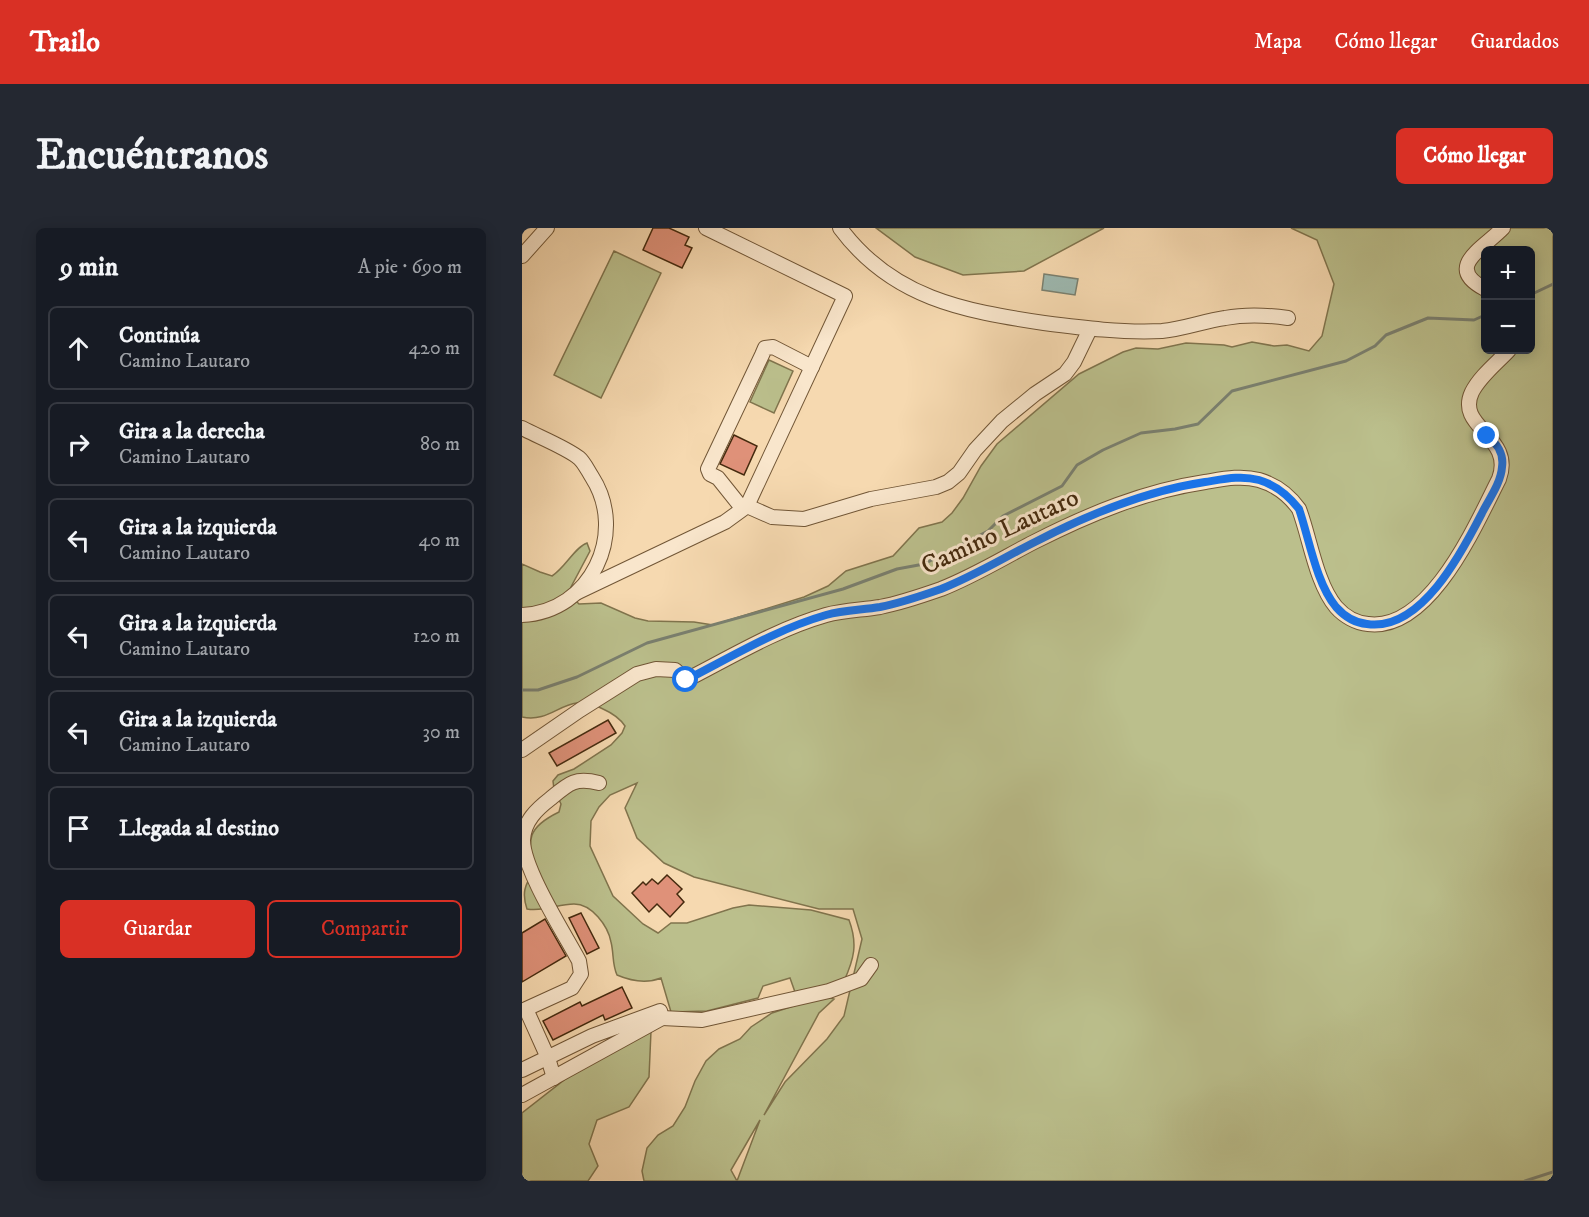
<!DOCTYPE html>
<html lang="es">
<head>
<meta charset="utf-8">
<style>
	body { margin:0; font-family:"IM FELL DW Pica",serif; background:#242831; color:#f1f3f6 }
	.controls { position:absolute; right:18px; top:18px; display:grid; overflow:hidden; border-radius:9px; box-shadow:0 3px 15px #0003 }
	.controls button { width:54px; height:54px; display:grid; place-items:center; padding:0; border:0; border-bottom:2px solid #363941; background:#171b24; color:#f1f3f6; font:30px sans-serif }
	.stop { position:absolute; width:18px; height:18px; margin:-14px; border:4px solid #1a73e8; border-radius:50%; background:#fff }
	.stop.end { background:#1a73e8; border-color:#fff; box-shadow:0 2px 6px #0008 }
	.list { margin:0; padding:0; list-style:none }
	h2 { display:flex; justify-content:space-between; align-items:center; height:78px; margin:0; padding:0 24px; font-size:26px }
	h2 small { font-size:20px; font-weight:400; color:#9ea1a6 }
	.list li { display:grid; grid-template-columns:39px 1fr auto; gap:18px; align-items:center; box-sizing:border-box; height:84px; margin:0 12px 12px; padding:0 12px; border:2px solid #363941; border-radius:9px }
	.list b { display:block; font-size:22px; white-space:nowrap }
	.list p { margin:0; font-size:20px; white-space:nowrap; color:#9ea1a6 }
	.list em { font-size:20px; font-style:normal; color:#9ea1a6 }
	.actions { display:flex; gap:12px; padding:18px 24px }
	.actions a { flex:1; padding:14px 0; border:2px solid #d93025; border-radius:9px; text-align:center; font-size:21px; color:#d93025 }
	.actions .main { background:#d93025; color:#fff }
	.icon { flex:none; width:33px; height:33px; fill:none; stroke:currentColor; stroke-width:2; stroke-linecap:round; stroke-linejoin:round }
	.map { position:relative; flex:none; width:1031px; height:953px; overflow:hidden; border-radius:9px }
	header { display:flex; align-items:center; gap:36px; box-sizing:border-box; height:84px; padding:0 30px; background:#d93025; color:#fff }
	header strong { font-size:28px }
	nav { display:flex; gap:33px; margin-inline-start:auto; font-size:21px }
	.intro { display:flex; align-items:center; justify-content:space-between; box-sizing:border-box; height:144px; padding:0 36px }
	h1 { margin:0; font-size:42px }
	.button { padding:15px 27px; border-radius:9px; background:#d93025; color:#fff; font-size:21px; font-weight:700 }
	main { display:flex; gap:36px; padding:0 36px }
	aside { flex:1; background:#171b24; border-radius:9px; box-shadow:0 3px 15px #0003 }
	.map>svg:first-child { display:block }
</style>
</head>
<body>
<header>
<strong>Trailo</strong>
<nav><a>Mapa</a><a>Cómo llegar</a><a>Guardados</a></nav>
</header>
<div class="intro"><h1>Encuéntranos</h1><a class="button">Cómo llegar</a></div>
<main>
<aside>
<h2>9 min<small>A pie · 690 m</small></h2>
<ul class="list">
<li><svg class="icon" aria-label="ahead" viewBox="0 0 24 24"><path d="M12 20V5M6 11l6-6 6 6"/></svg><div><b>Continúa</b><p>Camino Lautaro</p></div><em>420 m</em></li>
<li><svg class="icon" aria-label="right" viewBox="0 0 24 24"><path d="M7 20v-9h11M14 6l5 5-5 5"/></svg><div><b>Gira a la derecha</b><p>Camino Lautaro</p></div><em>80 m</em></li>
<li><svg class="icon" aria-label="left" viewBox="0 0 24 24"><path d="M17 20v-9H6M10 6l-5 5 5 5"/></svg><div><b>Gira a la izquierda</b><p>Camino Lautaro</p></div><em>40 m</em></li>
<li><svg class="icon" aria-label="left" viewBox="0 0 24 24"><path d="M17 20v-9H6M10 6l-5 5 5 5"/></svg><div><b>Gira a la izquierda</b><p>Camino Lautaro</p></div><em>120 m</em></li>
<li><svg class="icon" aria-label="left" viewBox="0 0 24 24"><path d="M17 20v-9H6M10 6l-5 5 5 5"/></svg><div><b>Gira a la izquierda</b><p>Camino Lautaro</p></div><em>30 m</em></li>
<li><svg class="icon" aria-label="arrive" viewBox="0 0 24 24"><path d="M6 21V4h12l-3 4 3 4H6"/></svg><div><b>Llegada al destino</b></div></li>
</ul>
<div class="actions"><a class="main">Guardar</a><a>Compartir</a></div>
</aside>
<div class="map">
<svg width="1031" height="953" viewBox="0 0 1031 953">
	<rect width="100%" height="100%" fill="#f6d9b0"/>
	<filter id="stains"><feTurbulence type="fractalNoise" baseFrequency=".00333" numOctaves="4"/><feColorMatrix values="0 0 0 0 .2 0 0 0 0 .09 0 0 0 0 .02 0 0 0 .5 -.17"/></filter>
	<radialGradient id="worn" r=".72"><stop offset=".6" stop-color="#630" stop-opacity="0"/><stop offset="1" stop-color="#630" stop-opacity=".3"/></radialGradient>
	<g fill="#bbbf8c" stroke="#80744d" stroke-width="1.5" fill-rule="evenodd">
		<path d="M354,0H582L502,43L441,47L393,29Z"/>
		<path d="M769,0H1031V953H215L238,892L209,942L215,953H122L120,943L125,920L136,907L151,898L163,879L173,853L184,833L197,821L218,811L229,799L250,785L302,768L312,771L297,785L242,887L263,854L305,811L322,788L340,711L331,681H297L172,649L142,635L115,610L103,580L115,555L88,567L77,579L69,593L68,618L91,668L121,696L136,705L149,695H165L211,680L227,677L289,682L327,692C336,716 332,731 322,753L273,764L268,750L241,758L236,770L185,783L149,784L139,750C124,756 109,753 95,747C90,736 92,726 89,714C86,698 70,676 52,676C36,676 22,684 5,681C0,666 2,657 12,644C6,611 4,600 37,584L39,576L32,561L31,553L36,547L52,541L89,517L100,505L103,498C97,489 90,485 81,481C43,461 34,496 0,489V336L18,344L30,348C43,340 53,319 65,315L68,323L49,359L48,367L57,376L79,375L113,390L126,393L172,394L191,397L282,369L306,358L324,343L371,328L397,300L420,294L430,285L441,270L459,238L475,216L557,146L601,124L614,120L636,121L664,115L702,117L710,119L730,114L752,118L765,117L787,123L800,108L812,56L795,12ZM963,22H1008V122H963Z"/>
		<path d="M92,23L139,45L79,170L32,147Z"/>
		<path d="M247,132L271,143L252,185L228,174Z"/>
		<path d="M129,803L127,849L107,879L75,892L67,916L76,938L66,953H0V885L55,842Z"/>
	</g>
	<path fill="#9db9b1" stroke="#7a8070" stroke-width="1.5" d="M522,46L556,51L553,67L520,62Z"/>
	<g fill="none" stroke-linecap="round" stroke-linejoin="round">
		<g stroke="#7a8070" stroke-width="3">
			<path d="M1008,67L1031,56"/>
			<path d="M0,462H16L55,449L125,415L321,361L375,341L402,336L466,303L481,288L540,258L555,237L581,222L619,205L653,201L676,196L710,163L824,133L853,118L864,107L906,90L952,92L963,87"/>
			<path d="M1003,953L1031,944"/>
		</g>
	</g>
	<g fill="#df9179" stroke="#452a0e" stroke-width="1.5">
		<path d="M131,0H147L167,9L163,17L170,20L160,40L121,22Z"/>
		<path d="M212,207L235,218L222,247L198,236Z"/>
		<path d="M86,492L94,505L35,538L27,525Z"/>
		<path d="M145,647L160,661L155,666L162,674L148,689L135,676L127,684L110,665L121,654L124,657L130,651L136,656Z"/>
		<path d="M59,685L77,720L65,726L47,690Z"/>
		<path d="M23,691L44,728L0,754V705Z"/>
		<path d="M100,759L110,780L83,792L81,787L31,812L21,793L58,774L60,778Z"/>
	</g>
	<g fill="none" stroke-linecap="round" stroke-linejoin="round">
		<defs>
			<g id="minor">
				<path d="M184,0L323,68L225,278"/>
				<path d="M318,0C370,70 441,83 522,95C561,100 601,105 640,103C662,101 682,93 703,90C724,86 745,87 766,90"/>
				<path d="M0,28L25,0"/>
				<path d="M963,61C921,39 962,20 981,0"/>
				<path d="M0,200C15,208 45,220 57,230C62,234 66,243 70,249C106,305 69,384 0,387"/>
				<path d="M220,280L196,250L188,246L186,241L240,127L243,120L251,119L290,139"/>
				<path d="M56,364L203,294L225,278L250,289L282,291L349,271L414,259L426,254L437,245L453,222L480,193L513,166L543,146L552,134L568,101"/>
				<path d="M0,522L58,482L115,446L134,441L153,442L164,452C209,429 255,401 304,387C322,382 340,382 358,379C379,375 399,368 419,361C452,348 481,330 512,314C567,286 623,263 683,254C701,251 719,247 737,252C754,257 767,267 777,281C788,310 794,355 814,379C822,388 834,395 846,396C908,404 954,296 977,251C993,208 933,200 950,164C958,148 976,134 987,122"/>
				<path d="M140,790L180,792L307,763L339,751L349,737"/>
				<path d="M0,842L70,808L138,783L140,790L0,867"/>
				<path d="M32,850L26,830L4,781L50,760L59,746L57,733C42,705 1,641 1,612C2,593 15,581 28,571C47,555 53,549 77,555"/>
			</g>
		</defs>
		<use href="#minor" stroke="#715636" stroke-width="16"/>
		<use href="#minor" stroke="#f9e6cc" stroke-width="14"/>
	</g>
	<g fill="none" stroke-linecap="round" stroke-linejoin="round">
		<path stroke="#1a73e8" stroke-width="8" d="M164,452C209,429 255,401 304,387C322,382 340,382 358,379C379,375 399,368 419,361C452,348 481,330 513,314C567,286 623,263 683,254C702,251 719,247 737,252C754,257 766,267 777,281C787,310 794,355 814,379C822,388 833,395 845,396C899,404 940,324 960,285C967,271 979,255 980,239C982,226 975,215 965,208"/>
	</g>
	<g text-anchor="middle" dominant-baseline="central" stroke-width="6" stroke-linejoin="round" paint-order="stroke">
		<g font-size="26" fill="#452a0e" stroke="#f9e6cc">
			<text transform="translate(478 304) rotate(-25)">Camino Lautaro</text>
		</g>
	</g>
	<rect width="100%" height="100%" filter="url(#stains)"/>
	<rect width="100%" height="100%" fill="url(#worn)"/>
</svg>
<div class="controls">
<button>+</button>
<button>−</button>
</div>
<div class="stop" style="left:164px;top:452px"></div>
<div class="stop end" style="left:965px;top:208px"></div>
</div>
</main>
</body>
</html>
